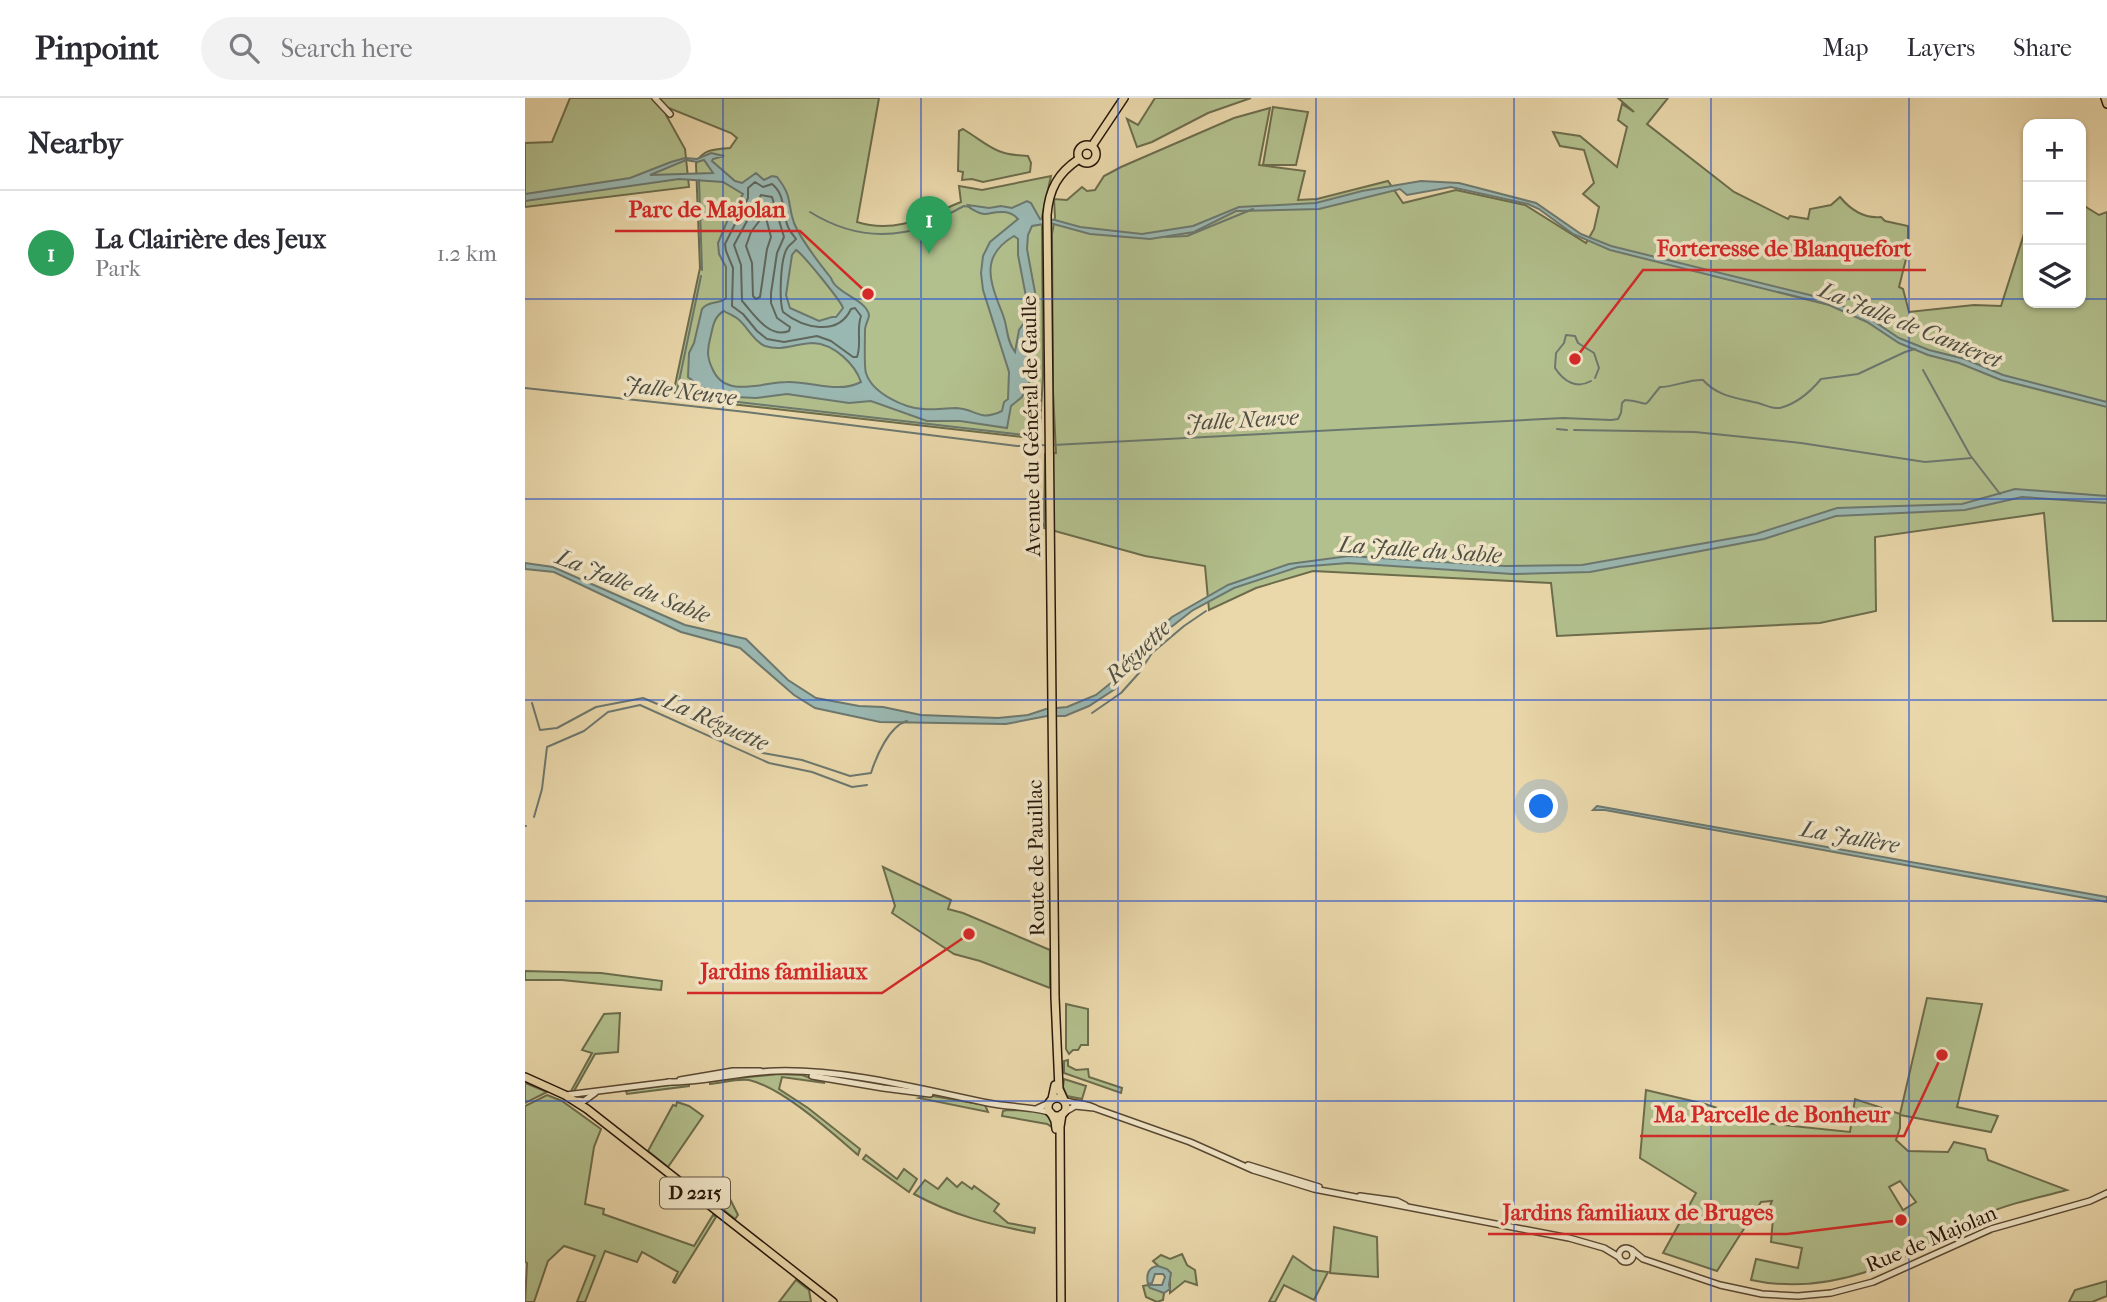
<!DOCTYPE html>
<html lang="en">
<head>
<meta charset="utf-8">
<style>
	body { margin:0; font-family:"IM FELL French Canon",serif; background:#f2f2f3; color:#2b2b33 }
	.controls { position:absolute; right:21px; top:21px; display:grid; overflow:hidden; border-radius:14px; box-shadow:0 2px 5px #0004 }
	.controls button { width:63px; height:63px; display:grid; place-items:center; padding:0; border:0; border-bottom:2px solid #e1e1e2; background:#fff; color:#2b2b33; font:35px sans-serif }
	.you { position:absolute; left:1017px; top:709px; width:24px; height:24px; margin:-18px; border:5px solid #fff; border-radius:50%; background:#1a73e8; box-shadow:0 0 0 10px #1a73e833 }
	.badge { display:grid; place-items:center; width:46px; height:46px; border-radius:50%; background:#1a73e8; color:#fff; font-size:23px; font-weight:700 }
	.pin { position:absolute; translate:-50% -58px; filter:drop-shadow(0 2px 4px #0008) }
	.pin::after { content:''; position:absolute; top:37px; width:24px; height:21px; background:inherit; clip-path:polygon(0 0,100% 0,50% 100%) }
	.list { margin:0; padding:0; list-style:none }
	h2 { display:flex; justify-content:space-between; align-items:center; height:91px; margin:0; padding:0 28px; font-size:30px }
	h2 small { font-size:23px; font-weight:400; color:#7c7c81 }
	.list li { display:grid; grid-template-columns:46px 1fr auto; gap:21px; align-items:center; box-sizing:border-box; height:126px; padding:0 28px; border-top:2px solid #e1e1e2 }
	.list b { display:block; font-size:26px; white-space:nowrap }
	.list p { margin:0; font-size:23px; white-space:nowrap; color:#7c7c81 }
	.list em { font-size:23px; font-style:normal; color:#7c7c81 }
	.icon { flex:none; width:38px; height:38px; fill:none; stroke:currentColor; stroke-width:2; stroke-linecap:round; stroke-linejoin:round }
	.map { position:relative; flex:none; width:1582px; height:1204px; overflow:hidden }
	header { display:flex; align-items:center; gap:42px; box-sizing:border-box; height:98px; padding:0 35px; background:#fff; border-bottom:2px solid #e1e1e2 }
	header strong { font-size:33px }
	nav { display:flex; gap:38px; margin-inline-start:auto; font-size:24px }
	.search { width:490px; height:63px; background:#f2f2f3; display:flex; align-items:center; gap:18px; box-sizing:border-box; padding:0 24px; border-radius:38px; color:#7c7c81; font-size:26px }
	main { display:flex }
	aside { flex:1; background:#fff }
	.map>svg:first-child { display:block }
</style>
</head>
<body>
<header>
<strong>Pinpoint</strong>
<div class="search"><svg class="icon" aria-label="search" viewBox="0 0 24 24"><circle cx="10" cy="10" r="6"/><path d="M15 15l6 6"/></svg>Search here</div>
<nav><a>Map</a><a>Layers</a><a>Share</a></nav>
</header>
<main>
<aside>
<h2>Nearby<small></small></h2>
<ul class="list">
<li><span class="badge" style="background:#2e9e5b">1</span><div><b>La Clairière des Jeux</b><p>Park</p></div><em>1.2 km</em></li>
</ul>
</aside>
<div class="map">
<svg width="1582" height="1204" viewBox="0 0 1582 1204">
	<rect width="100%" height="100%" fill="#ead8ab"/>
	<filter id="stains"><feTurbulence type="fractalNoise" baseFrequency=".00286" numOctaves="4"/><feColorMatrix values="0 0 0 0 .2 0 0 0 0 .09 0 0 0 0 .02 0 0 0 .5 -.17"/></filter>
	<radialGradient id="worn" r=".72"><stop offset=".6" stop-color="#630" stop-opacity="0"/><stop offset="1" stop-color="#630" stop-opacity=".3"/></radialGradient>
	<g fill="#b2c08d" stroke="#6c6c4c" stroke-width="2" fill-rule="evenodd">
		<path d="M45,0H354L332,124C370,136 400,119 436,104L434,88L457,92L526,78L517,119L518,279L515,328L497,339L152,300L149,292L175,170L171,66C176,51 191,51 205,50L212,40L206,35L144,10L141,17L160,51L164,89L0,109V45L27,44Z"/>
		<path d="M630,0H726L683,15L627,44L612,49L602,21L613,27Z"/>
		<path d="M1093,0H1143L1122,26L1209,94L1263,121L1265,118L1283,121L1285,111L1306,107L1315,99C1325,111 1338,121 1356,119L1360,123L1383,128V153L1374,189L1378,191L1384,214L1449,207L1476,208L1499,136L1503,130V205H1556V106L1574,117L1582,114V523H1528L1519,415L1350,439L1351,513L1295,525L1032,538L1026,485L788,473L731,490L684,512L680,468L620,458L519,430L520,356L531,355L528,293L527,136L530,119L529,101L542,102L557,89L562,93L570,92L579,78L596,69L709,20L745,10L734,67L780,73L773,102L792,101L863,83L878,105L931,92L1000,107L1061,145L1069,131L1074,109L1058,96L1069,85L1059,52L1035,48L1028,34L1055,38L1092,69L1102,29L1093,22L1097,6L1109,14Z"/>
		<path d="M748,9L783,14L771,67H738Z"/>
		<path d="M438,31C464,47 469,57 503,58L506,65L505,74L458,84L447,81L437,82L438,74L433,73L434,33Z"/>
		<path d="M358,769L426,802L423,811L438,815L525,852V890L455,863L429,856L367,815L370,808Z"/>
		<path d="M0,873L76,875L137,883L136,892L37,882H0Z"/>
		<path d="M1402,900L1457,906L1432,1009L1473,1018L1466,1034L1375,1017V1030L1371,1042L1383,1053L1423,1054L1429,1044L1460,1051L1463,1062L1542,1092C1513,1100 1484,1105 1456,1118C1440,1126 1425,1136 1409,1144C1353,1175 1290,1196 1226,1182L1231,1161L1273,1170L1277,1150L1246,1144L1248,1120L1244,1110L1247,1103L1236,1104L1192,1173L1138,1155L1171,1095L1115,1060L1121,992L1180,1006L1239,1025L1325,1034L1330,1001L1375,1016ZM1375,1083L1391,1104L1378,1112L1364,1089Z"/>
		<path d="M541,906L563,911V947H556L553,952H548L544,956L541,951Z"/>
		<path d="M95,915L93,954L70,956L48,995H45L67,955L57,952L79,916Z"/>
		<path d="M543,962V968L551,972L563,971L564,979L597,990L596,995L539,975V963Z"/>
		<path d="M254,976L277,977L300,985L257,979L254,991L283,1010L335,1051L333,1057C306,1034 258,990 224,982C213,980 197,985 185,986V983Z"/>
		<path d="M539,981L561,988L557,1001L542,998L538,989Z"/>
		<path d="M0,985L22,994L0,1005Z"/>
		<path d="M149,986H164V988L102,996L101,993Z"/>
		<path d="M22,997L37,1003L76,1031L69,1049L60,1106L79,1111L78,1116L169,1148L188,1117L191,1119L150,1185L148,1184L153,1174L117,1154L112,1164L80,1153L60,1204H52L70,1158L39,1148L23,1163L9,1204H0L2,1165L0,1164V1008Z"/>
		<path d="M402,997L460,1007L463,1014L394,1000Z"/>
		<path d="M152,1004L164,1008L178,1018L143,1069L123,1053L148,1007L151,1008Z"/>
		<path d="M482,1012C503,1014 524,1006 530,1031L522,1026L477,1018L478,1013Z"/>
		<path d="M341,1057L372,1081L379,1071L392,1081L384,1094L338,1061Z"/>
		<path d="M422,1080L432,1089L437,1084L447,1091L449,1088L474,1106L469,1113L483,1125L510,1130L509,1135C466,1127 427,1117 389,1096L400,1082L413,1091Z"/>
		<path d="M180,1086L198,1100L205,1101L213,1117L210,1121L176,1094Z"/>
		<path d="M809,1129L852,1139L853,1179L805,1175Z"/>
		<path d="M657,1156L662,1167L670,1172L672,1187L660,1183L645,1195V1179L628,1163L636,1157L645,1161Z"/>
		<path d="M768,1158L788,1172L803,1174L789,1202L759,1187L750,1204H744Z"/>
		<path d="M271,1182L284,1192L286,1204H254Z"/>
		<path d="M1582,1183V1198L1567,1204H1544L1550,1192Z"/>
		<path d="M623,1187L639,1195L638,1202L632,1204L621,1199L618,1188Z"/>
	</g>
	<g fill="#9ab8b2" stroke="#6c786f" stroke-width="2" fill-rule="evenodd">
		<path d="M186,55L199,58L188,61L187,63L210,83L217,85L231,75L239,82L247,78L252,79C268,99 262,105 269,125C276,142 294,165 306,180C311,196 341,201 344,217C344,221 340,227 340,232C340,239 339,270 341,275C347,295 379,310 398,311C409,312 420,310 431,310C452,311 454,324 477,313L479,304L483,301L484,274L458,192L456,175L458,158L465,144L493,121C484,111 473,114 461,116C456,117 449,112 445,110L443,107L464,110L476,108L487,110L502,103L506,105L515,121L530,122L555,129L617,136L668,128L714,109L791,105L837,93L896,83L934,85L1011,105L1056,136L1086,148L1305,202L1344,220L1374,240L1404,252L1440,261L1478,277L1582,304V309L1476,282L1434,265L1403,257L1374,245L1342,224L1304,207L1085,152L1048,136L1014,111L1003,106L926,89L882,97L875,91L794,111L711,113L669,134L625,141L565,136L525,125L507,128L503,137L502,151L512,205L500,248L506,281L497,299L486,308L482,330L435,323H402L346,303L324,305L262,296L231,300L210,299L177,290L163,279L164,255L169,245L177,211C184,202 194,207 201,200V169L194,156L193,145L203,121L218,96L198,84L154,81L0,103V96L105,80L146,64L160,60L172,61ZM161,62L172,64L179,62L188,75L125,77ZM489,138L493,141V157L503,209L501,222L494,232L490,254C481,242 483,230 478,217C466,186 453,159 489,138ZM271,152C277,155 316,203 318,210L311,219H307L294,223L265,210L261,197L267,157ZM199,213C204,216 209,218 213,221C223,229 228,243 240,248C258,254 271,245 288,245C309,246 330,266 336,284C313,296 286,283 262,284C238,284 201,301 188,272C182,260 182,253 185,241C188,230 188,219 199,213Z"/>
		<path d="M1490,391L1582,398V405L1497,399L1440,412L1311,418L1239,441L1065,474L987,476L823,465L773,469L709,490L668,512L627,544L590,591L564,608L540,618H522L481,626L355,624L290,610L269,597L215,550L156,534L29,474L0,471V465L28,469L160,527L221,541L263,582L291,600L334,608L358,609L396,617L473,620L503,617L521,611L542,609L571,597L592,580L621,543L647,519L703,487L764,466L824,458L980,468L1057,467L1231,436L1312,410L1437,406Z"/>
		<path d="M1072,708L1582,799V804L1080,712H1068Z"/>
		<path d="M633,1168L642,1171L646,1175L644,1187L645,1191L639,1195L625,1190L623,1187H637L640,1179L638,1176H630L627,1185L623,1186C621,1177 623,1169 633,1168Z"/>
	</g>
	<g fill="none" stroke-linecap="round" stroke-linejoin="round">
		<g stroke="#60685e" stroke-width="2">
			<path d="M230,84L238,89L247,86C262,98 256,116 264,131C266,135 269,138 271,141C269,144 265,146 263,149C255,159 254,202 258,214C278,230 313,239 326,211L330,210L336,218C331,232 337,245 332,259H328L306,243L292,238L259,244L242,241L232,233L218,216L207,208L208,170L201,153L200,146L223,100V90Z"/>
			<path d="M236,97L247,99L259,139L252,155L246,195V205L252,220L265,229L264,233C244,241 229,216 217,203L216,167L209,147Z"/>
			<path d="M238,118L241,120L246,139L242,151L235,199L231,201L228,198L227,165L221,148L226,134Z"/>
		</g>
		<g stroke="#6c786f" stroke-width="2">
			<path d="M174,82L177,172"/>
			<path d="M285,114C314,132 346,140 379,134C400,131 421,117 439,108L445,109"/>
			<path d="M641,139L662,138L728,111"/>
			<path d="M176,178L152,293L153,297L499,337"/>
			<path d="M1253,194L1306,207"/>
			<path d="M1398,272L1445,357L1475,396"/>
			<path d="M1066,283C1052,291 1039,284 1030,270L1031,255L1039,245L1041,237L1050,238L1053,245L1069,255L1074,270L1070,280"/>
			<path d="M0,290L221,314L492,348L523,347"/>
			<path d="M1032,331L1042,332"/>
			<path d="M1049,332L1170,334L1276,345L1400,364L1447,360"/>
			<path d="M528,347L1038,320L1086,322L1093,321L1096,315L1097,305L1100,302C1129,304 1114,314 1135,289C1150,289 1164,281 1178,282C1193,299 1213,300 1233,305C1241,307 1247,311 1255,310C1271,306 1286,293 1296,281L1333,276L1380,254L1390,251"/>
			<path d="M7,605L15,632L32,630L71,609L118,600L171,622L238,655L277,662L325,678L346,675C351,659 364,628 382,623"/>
			<path d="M567,615L596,595L614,575L627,555L659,528L681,513"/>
			<path d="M9,719L17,691L22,649L59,633L83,614L115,607L244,665L287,674L327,689L342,687"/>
			<path d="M0,728H1"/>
		</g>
		<defs>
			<g id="minor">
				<path d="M130,0L145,16"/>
				<path d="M287,978L358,990L405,996"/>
				<path d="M155,982L208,973H235"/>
				<path d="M144,984C180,984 215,974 251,973C320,971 395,991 463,1005C480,1009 514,1009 526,1015"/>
				<path d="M41,997L145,984"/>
				<path d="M51,1002L59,1003L70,995"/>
				<path d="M539,1002C550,1007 560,1004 572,1011L665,1044L728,1072L789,1091L1044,1140L1079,1150L1094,1159"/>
				<path d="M513,1010L524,1005"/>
				<path d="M540,1014L550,1008L569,1010"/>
				<path d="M723,1067L794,1089"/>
				<path d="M835,1098L872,1103L880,1107"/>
				<circle cx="1101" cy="1157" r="7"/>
				<path d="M1107,1152L1118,1161L1195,1187L1237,1196L1273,1198L1306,1195L1348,1184L1466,1131L1565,1103L1582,1095"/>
			</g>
			<g id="major">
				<path d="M1580,0L1582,6"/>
				<circle cx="562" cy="56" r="9"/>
				<path d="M567,48L599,0"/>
				<path d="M0,979L40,997L62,1011L308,1204"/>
				<circle cx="532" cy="1009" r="9"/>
				<path d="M527,1001L530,987"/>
				<path d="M539,1002L534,991L530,899L522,117C524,91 533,75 554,61"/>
				<path d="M526,1015L530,1023L531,1031"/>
				<path d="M536,1204L535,1029L537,1016"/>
			</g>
		</defs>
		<use href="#minor" stroke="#584732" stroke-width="8"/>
		<use href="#major" stroke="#27170a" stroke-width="10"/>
		<use href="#minor" stroke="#f1e6c8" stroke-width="5"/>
		<use href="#major" stroke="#ead8ab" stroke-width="7"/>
	</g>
	<path fill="none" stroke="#1d4ed8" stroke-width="2" stroke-opacity="0.55" d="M198,0V1204M396,0V1204M593,0V1204M791,0V1204M989,0V1204M1186,0V1204M1384,0V1204M0,201H1503M1556,201H1582M0,401H1582M0,602H1582M0,803H1582M0,1003H1582"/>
	<g text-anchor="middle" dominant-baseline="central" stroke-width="7" stroke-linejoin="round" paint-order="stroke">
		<rect fill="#f1e6c8" stroke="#645543" stroke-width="2" x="135" y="1079.5" width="70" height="31" rx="5"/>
		<g font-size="19" font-weight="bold" fill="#27170a">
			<text x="170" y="1095">D 2215</text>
		</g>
		<g font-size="21" fill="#27170a" stroke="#f1e6c8">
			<text transform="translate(506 328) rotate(-91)">Avenue du Général de Gaulle</text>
			<text transform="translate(511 760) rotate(-91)">Route de Pauillac</text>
			<text transform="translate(1406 1141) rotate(-23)">Rue de Majolan</text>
		</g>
		<g font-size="23" font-style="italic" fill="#4f4f45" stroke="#f1e6c8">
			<text transform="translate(1385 227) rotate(22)">La Jalle de Canteret</text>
			<text transform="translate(155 293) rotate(7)">Jalle Neuve</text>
			<text transform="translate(717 322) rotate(-3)">Jalle Neuve</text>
			<text transform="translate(895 452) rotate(4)">La Jalle du Sable</text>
			<text transform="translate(108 488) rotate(22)">La Jalle du Sable</text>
			<text transform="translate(613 554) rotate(-44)">Réguette</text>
			<text transform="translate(191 624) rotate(24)">La Réguette</text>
			<text transform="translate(1325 739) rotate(10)">La Jallère</text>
		</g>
	</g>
	<path fill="none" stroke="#d62828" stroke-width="2.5" d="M343 196L275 133H90M1050 261L1118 172H1401M444 836L357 895H162M1417 957L1379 1038H1115M1376 1122L1262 1136H963"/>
	<g fill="#d62828" stroke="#f1e6c8" stroke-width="2.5">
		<circle cx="343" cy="196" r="7"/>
		<circle cx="1050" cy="261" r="7"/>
		<circle cx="444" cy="836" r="7"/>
		<circle cx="1417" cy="957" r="7"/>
		<circle cx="1376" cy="1122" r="7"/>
	</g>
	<g font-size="23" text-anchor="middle" font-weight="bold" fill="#d62828" stroke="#f1e6c8" stroke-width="7" stroke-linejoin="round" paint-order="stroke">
		<text x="182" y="119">Parc de Majolan</text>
		<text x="1259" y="158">Forteresse de Blanquefort</text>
		<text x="259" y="881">Jardins familiaux</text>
		<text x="1247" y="1024">Ma Parcelle de Bonheur</text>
		<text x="1113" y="1122">Jardins familiaux de Bruges</text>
	</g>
	<rect width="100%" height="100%" filter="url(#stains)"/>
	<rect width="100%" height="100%" fill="url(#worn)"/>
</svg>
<div class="controls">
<button>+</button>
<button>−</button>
<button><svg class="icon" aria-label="layers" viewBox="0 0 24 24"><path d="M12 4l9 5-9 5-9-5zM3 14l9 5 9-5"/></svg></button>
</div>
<div class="you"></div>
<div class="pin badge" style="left:404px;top:156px;background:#2e9e5b">1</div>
</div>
</main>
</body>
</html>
